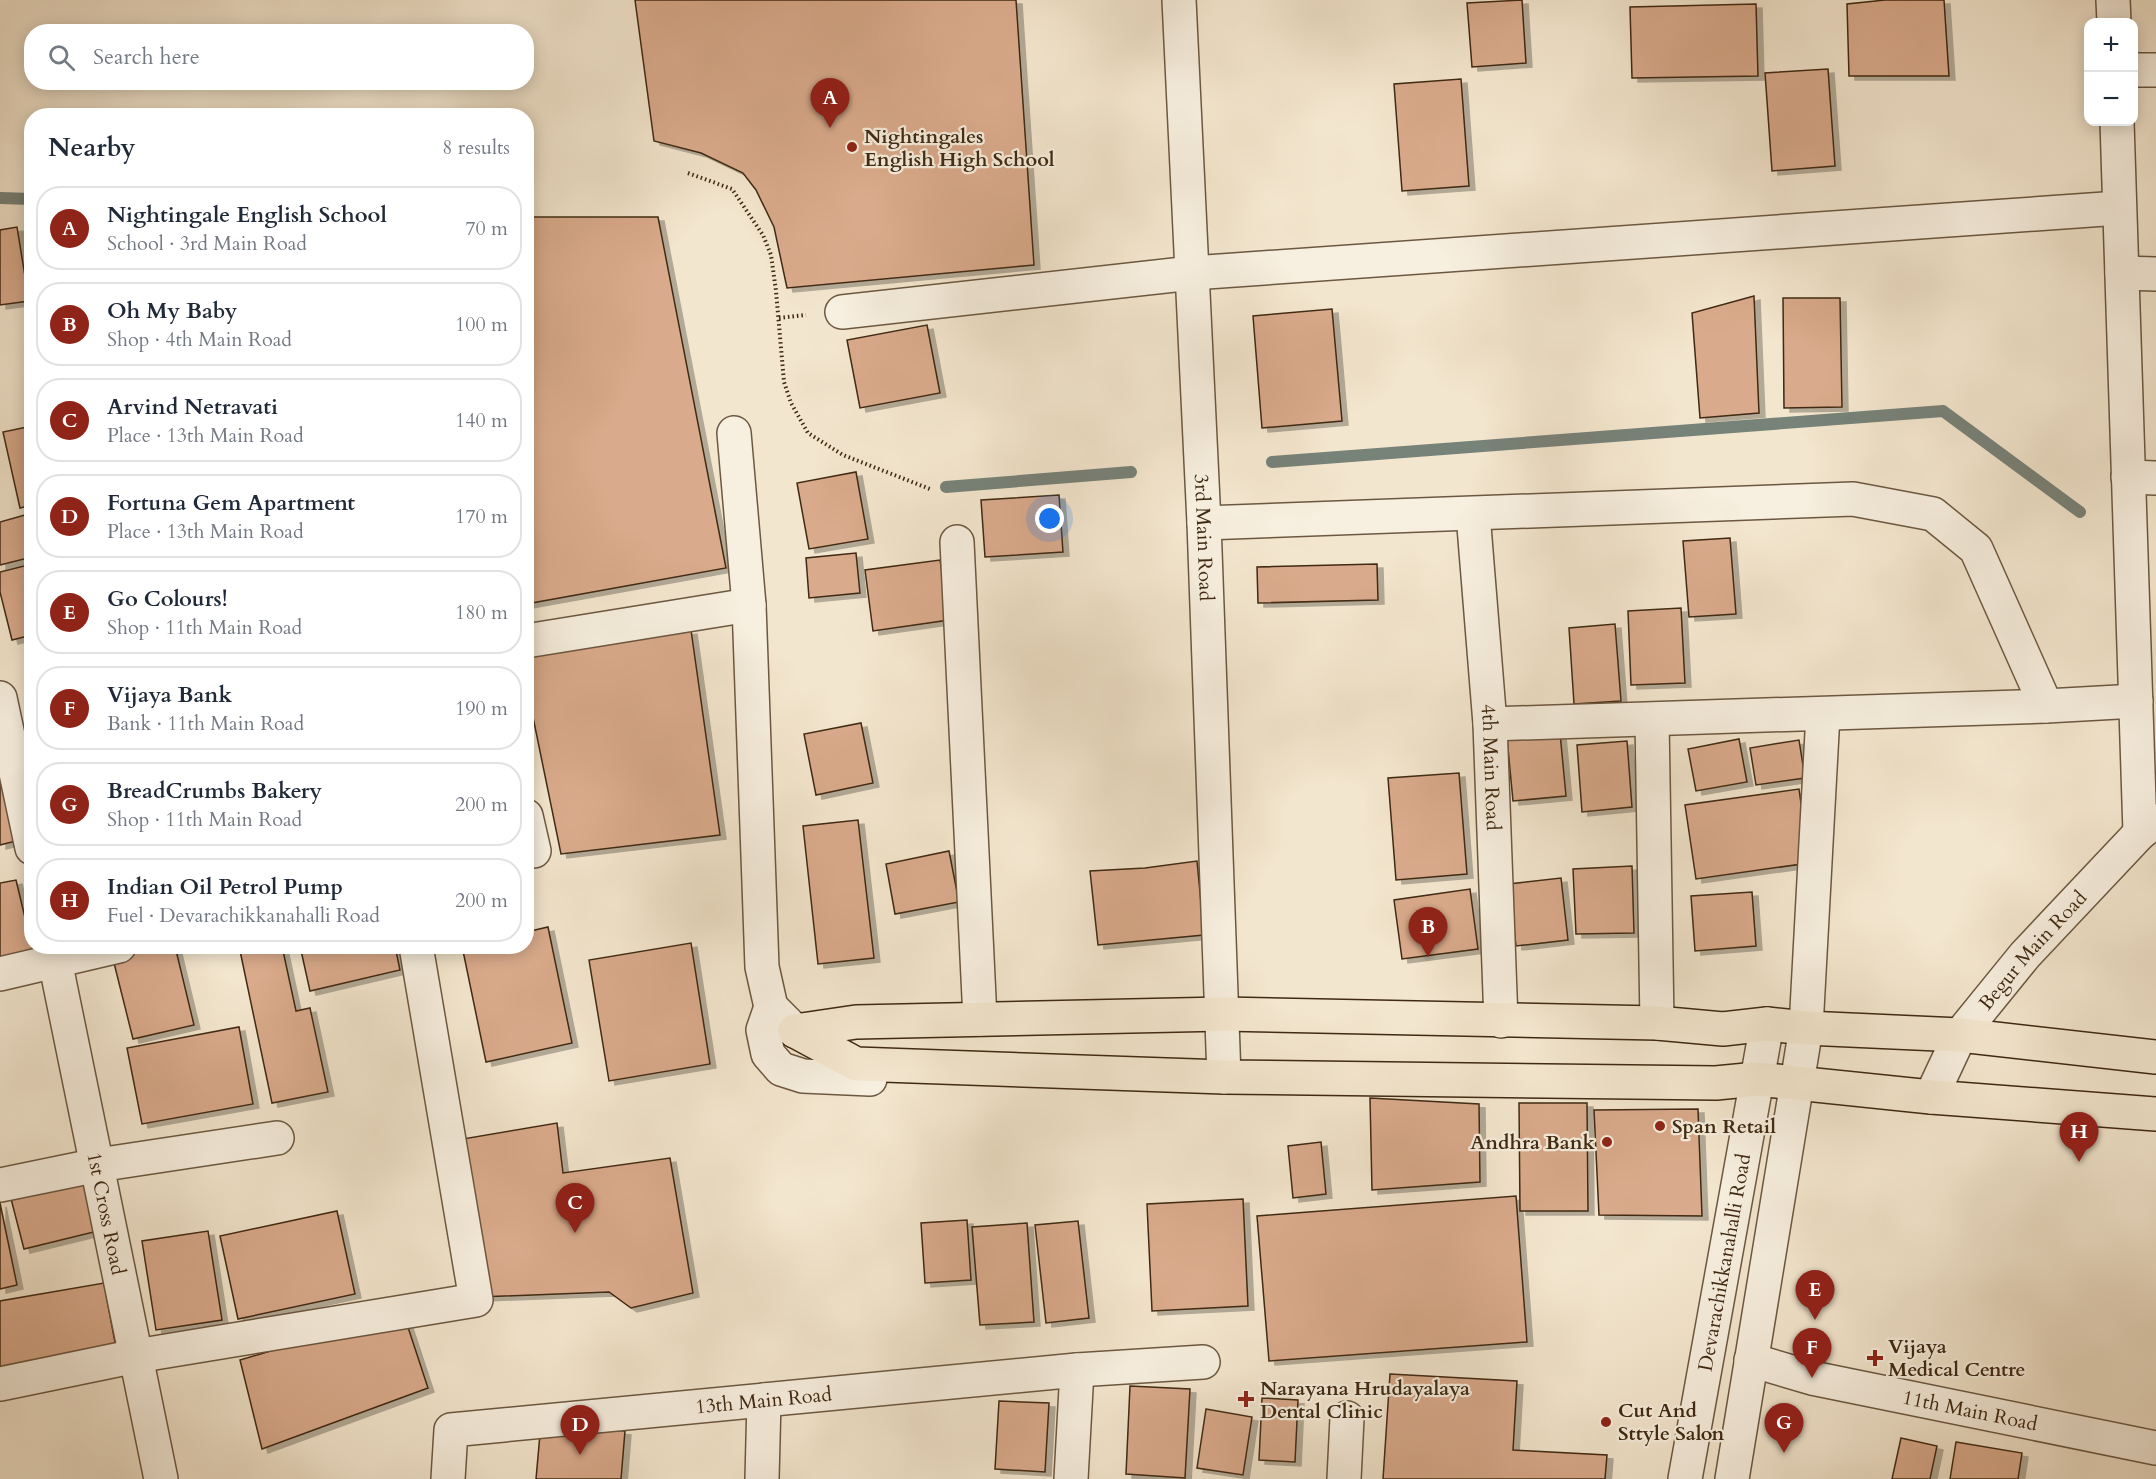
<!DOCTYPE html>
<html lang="en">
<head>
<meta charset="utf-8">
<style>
	body { margin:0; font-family:Cardo,serif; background:#f6f6f7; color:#1f2937 }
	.controls { position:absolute; right:18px; top:18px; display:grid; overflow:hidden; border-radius:12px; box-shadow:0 3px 15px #0003 }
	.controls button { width:54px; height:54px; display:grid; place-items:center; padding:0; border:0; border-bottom:2px solid #e0e1e3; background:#fff; color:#1f2937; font:30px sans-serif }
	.you { position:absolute; left:1050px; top:519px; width:21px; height:21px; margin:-15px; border:4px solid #fff; border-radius:50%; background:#1a73e8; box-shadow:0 0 0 9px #1a73e833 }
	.badge { display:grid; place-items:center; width:39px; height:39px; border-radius:50%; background:#8f2418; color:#fff; font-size:20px; font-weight:700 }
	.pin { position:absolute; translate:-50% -50px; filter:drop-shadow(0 2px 3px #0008) }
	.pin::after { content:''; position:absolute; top:32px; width:21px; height:18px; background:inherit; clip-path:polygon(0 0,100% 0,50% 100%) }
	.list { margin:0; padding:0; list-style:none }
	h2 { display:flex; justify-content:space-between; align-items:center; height:78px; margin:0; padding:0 24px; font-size:26px }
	h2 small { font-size:20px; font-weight:400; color:#747a83 }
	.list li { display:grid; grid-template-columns:39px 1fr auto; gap:18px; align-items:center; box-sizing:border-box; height:84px; margin:0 12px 12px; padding:0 12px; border:2px solid #e0e1e3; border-radius:24px }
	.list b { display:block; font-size:22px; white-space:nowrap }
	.list p { margin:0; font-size:20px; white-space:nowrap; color:#747a83 }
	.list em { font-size:20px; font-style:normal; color:#747a83 }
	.icon { flex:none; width:33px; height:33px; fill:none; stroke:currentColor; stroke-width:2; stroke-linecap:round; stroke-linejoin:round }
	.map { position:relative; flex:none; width:2156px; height:1479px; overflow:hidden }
	.search { position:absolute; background:#fff; box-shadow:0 3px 15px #0003; left:24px; top:24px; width:510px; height:66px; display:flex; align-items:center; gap:15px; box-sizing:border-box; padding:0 21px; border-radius:24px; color:#747a83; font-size:22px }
	.panel { position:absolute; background:#fff; box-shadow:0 3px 15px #0003; left:24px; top:108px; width:510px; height:846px; border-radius:24px }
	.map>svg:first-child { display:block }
</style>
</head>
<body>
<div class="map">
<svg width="2156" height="1479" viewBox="0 0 2156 1479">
	<defs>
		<filter id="shadow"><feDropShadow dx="6" dy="4" stdDeviation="0" flood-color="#0004"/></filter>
	</defs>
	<rect width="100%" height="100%" fill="#f3e6ce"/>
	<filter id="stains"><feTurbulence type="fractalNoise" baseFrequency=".00333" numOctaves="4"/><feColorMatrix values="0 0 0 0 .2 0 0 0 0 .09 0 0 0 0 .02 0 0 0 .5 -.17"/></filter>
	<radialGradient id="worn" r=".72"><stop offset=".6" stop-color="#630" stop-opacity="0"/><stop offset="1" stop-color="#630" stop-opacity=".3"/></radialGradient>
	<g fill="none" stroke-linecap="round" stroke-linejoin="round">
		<g stroke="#778279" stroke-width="12">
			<path d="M0,198L32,199"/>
			<path d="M1272,462L1943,411L2080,512"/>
			<path d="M946,487L1131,472"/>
		</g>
	</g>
	<g fill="#d9aa8b" stroke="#3f2912" stroke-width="1.5" filter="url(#shadow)">
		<path d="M635,0H1016L1034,265L787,288L774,227L756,190L743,173L701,153L654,141Z"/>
		<path d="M1522,0L1526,63L1472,67L1467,3Z"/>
		<path d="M1885,0H1944L1949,76H1849L1847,4Z"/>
		<path d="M1756,4L1758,76L1632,78L1630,7Z"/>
		<path d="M1828,69L1835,166L1772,171L1765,73Z"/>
		<path d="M1461,79L1469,186L1402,191L1394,84Z"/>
		<path d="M526,217H658L726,568L526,604Z"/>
		<path d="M17,227L29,301L0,305V230Z"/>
		<path d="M1754,296L1759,413L1700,418L1692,313Z"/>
		<path d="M1783,298H1840L1842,407L1784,408Z"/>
		<path d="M1332,309L1342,421L1262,428L1253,316Z"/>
		<path d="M927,325L940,393L860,408L847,340Z"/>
		<path d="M32,426V505L20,508L3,432Z"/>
		<path d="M856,472L868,539L809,549L797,483Z"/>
		<path d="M1059,495L1063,552L985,557L981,500Z"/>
		<path d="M32,513V557L0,565V522Z"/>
		<path d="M1730,538L1736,614L1689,617L1683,541Z"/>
		<path d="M856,553L860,593L809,598L806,558Z"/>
		<path d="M940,560L949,620L873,631L865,570Z"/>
		<path d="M32,564V635L12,640L0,592V572Z"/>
		<path d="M1377,564L1378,600L1258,603L1257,567Z"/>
		<path d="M1681,608L1685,683L1631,685L1628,611Z"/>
		<path d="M1615,624L1621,701L1574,704L1569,628Z"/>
		<path d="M691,630L720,835L561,854L526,683V651Z"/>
		<path d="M861,723L873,783L816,795L804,734Z"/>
		<path d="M1560,733L1566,796L1513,801L1507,738Z"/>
		<path d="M1739,739L1747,782L1696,791L1688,749Z"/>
		<path d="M1799,740L1805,778L1756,785L1750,748Z"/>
		<path d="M1627,741L1632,807L1582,812L1577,745Z"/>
		<path d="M1459,773L1467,874L1396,880L1388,778Z"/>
		<path d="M0,777L16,841L0,845Z"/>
		<path d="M1799,789L1809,863L1696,879L1685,805Z"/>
		<path d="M858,820L874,958L818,964L803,826Z"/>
		<path d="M949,851L959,902L895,914L886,864Z"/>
		<path d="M1197,861L1204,935L1098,945L1090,871L1145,868Z"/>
		<path d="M1632,866L1634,933L1576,934L1573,869Z"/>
		<path d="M1561,878L1568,940L1516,946L1509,884Z"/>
		<path d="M16,880L33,951L0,958V883Z"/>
		<path d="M1470,889L1478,949L1402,959L1394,900Z"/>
		<path d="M1752,892L1756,946L1695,951L1691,896Z"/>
		<path d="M548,927L572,1043L486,1062L462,946H526V932Z"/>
		<path d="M691,943L710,1064L609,1081L589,960Z"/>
		<path d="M150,946H175L194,1025L133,1039L112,955Z"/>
		<path d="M239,946H282L296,1011L310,1008L328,1092L272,1103Z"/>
		<path d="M300,946H395L400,970L310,991Z"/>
		<path d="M239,1027L253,1104L142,1124L127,1048Z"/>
		<path d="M1370,1098L1479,1104L1480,1182L1372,1190Z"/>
		<path d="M1519,1103H1587L1588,1211H1520Z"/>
		<path d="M1698,1109L1702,1216L1599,1215L1594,1110Z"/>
		<path d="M557,1123L563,1173L670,1158L693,1293L631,1308L609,1292L480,1297L451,1141Z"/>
		<path d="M1321,1142L1326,1194L1293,1198L1288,1146Z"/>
		<path d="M92,1171L106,1229L24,1249L9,1191Z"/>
		<path d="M1516,1196L1527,1342L1269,1361L1257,1216Z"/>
		<path d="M1243,1199L1248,1306L1152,1311L1147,1204Z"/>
		<path d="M0,1203L17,1285L0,1289Z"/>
		<path d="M337,1211L355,1294L238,1319L220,1236Z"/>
		<path d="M967,1220L971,1280L925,1283L921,1223Z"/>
		<path d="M1078,1221L1089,1318L1046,1323L1035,1225Z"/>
		<path d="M1027,1223L1034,1322L980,1325L972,1227Z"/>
		<path d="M208,1231L222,1320L156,1330L142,1241Z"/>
		<path d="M104,1283L116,1348L0,1369V1301Z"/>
		<path d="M403,1312L428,1388L262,1449L240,1360Z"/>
		<path d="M1390,1374L1517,1381L1513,1450L1607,1455L1605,1479H1383Z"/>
		<path d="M1130,1386L1190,1389L1185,1478L1126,1474Z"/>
		<path d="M1262,1398L1298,1400L1295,1462L1259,1460Z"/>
		<path d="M999,1401L1049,1403L1045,1472L995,1469Z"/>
		<path d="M1206,1409L1252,1417L1243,1475L1197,1468Z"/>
		<path d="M541,1423L625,1431L621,1479H536Z"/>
		<path d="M1901,1438L1937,1446L1930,1479H1892Z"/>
		<path d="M1956,1442L2022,1453L2018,1479H1950Z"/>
	</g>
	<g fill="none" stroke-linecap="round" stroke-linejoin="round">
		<defs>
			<g id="minor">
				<path id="s1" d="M1179,0L1204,523L1224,1077"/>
				<path d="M2113,0L2114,22"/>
				<path d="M2134,70H2156"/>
				<path d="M2117,122L2140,833"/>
				<path d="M2122,273L2156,274"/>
				<path d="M842,312L1192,273L2119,208"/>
				<path d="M734,433L749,605"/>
				<path d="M2128,477L2156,478"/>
				<path id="s2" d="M1473,514L1490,724L1501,1021"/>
				<path d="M1204,523L1853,499L1933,514L1976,549L2046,706"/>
				<path d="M957,542L980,1019"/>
				<path d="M526,641L749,605L762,967L771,1007L795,1031"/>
				<path d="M0,698L32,848"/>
				<path d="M1652,720L1657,1023"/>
				<path d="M1490,724L2046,706L2136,701"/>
				<path d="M526,816L534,851"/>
				<path id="s3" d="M52,946L161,1479"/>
				<path d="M0,974L119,946"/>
				<path d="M771,1007L763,1030L768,1054L781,1069L803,1076L870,1079"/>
				<path id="s4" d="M1931,1097L1960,1035L2025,955L2140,833L2156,821"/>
				<path d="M0,1185L98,1165L277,1138"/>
				<path id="s5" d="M1751,1360L1812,1378L2156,1448"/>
				<path d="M0,1384L136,1356L476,1300L416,946"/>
				<path id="s6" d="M448,1479L451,1430L1077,1370L1203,1362"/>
				<path d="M762,1479L764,1400"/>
				<path d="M1071,1479L1077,1370"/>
				<path d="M1344,1479L1347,1418"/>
				<path id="s7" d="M1685,1479L1767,1024"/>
				<path d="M1732,1479L1806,1028L1823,714"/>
			</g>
			<g id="major">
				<path d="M795,1031L856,1064L1224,1077L1716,1083L1757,1079L1931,1097L2156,1114"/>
				<path d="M795,1031L856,1022L1223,1014L1657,1023L1723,1029L1767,1024L1806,1028L1960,1035L2156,1057"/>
			</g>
		</defs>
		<use href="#minor" stroke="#6c5841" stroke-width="36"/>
		<use href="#major" stroke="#3f2912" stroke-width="36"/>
		<g stroke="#3f2912" stroke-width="4" stroke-dasharray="1.5 3" stroke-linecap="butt">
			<path d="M688,173L732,189L763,235L771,255L776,291L784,382L791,403L808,433L843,455L930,489"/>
			<path d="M779,318L806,315"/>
		</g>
		<use href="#minor" stroke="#f7efdf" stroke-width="33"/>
		<use href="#major" stroke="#f3e6ce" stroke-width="33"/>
	</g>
	<g fill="#8f2418" stroke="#f7efdf" stroke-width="2">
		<circle cx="852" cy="147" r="6"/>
		<circle cx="1660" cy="1126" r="6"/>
		<circle cx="1607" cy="1142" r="6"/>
		<path d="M1872 1349h6v6h6v6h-6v6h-6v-6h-6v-6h6z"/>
		<path d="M1243 1390h6v6h6v6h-6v6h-6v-6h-6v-6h6z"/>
		<circle cx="1606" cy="1422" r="6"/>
	</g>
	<g text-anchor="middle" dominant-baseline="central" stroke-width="4.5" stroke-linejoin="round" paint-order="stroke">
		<g font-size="20" font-weight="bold" fill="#3f2912" stroke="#f7efdf" text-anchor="start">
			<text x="864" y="136">Nightingales<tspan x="864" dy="23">English High School</tspan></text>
			<text x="1672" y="1126">Span Retail</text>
			<text x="1595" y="1142" text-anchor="end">Andhra Bank</text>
			<text x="1888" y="1346">Vijaya<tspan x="1888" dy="23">Medical Centre</tspan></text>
			<text x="1260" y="1388">Narayana Hrudayalaya<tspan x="1260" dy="23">Dental Clinic</tspan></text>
			<text x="1618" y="1410">Cut And<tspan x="1618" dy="23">Sttyle Salon</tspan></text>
		</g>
		<g font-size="20" fill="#3f2912" stroke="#f7efdf">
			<text stroke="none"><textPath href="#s1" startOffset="538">3rd Main Road</textPath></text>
			<text stroke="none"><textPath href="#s2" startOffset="254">4th Main Road</textPath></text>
			<text stroke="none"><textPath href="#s4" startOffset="180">Begur Main Road</textPath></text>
			<text stroke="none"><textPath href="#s3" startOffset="273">1st Cross Road</textPath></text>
			<text stroke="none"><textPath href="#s7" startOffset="220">Devarachikkanahalli Road</textPath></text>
			<text stroke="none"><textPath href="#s6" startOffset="363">13th Main Road</textPath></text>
			<text stroke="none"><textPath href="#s5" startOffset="225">11th Main Road</textPath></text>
		</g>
	</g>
	<rect width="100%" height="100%" filter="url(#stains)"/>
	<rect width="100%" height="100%" fill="url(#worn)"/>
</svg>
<div class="controls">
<button>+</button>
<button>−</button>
</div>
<div class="you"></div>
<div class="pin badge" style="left:830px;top:128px">A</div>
<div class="pin badge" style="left:1428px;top:957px">B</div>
<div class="pin badge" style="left:575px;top:1233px">C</div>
<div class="pin badge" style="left:580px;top:1455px">D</div>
<div class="pin badge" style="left:1815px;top:1320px">E</div>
<div class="pin badge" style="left:1812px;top:1378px">F</div>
<div class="pin badge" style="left:1784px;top:1453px">G</div>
<div class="pin badge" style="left:2079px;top:1162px">H</div>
<div class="search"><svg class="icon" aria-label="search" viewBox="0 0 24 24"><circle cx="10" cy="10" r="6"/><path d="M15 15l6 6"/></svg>Search here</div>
<section class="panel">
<h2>Nearby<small>8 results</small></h2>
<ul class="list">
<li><span class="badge">A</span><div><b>Nightingale English School</b><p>School · 3rd Main Road</p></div><em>70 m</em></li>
<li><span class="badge">B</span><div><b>Oh My Baby</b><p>Shop · 4th Main Road</p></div><em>100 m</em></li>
<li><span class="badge">C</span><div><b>Arvind Netravati</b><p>Place · 13th Main Road</p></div><em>140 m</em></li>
<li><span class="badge">D</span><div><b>Fortuna Gem Apartment</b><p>Place · 13th Main Road</p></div><em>170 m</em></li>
<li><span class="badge">E</span><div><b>Go Colours!</b><p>Shop · 11th Main Road</p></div><em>180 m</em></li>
<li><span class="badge">F</span><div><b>Vijaya Bank</b><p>Bank · 11th Main Road</p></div><em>190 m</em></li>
<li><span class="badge">G</span><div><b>BreadCrumbs Bakery</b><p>Shop · 11th Main Road</p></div><em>200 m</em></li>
<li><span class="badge">H</span><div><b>Indian Oil Petrol Pump</b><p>Fuel · Devarachikkanahalli Road</p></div><em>200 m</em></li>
</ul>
</section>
</div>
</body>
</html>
